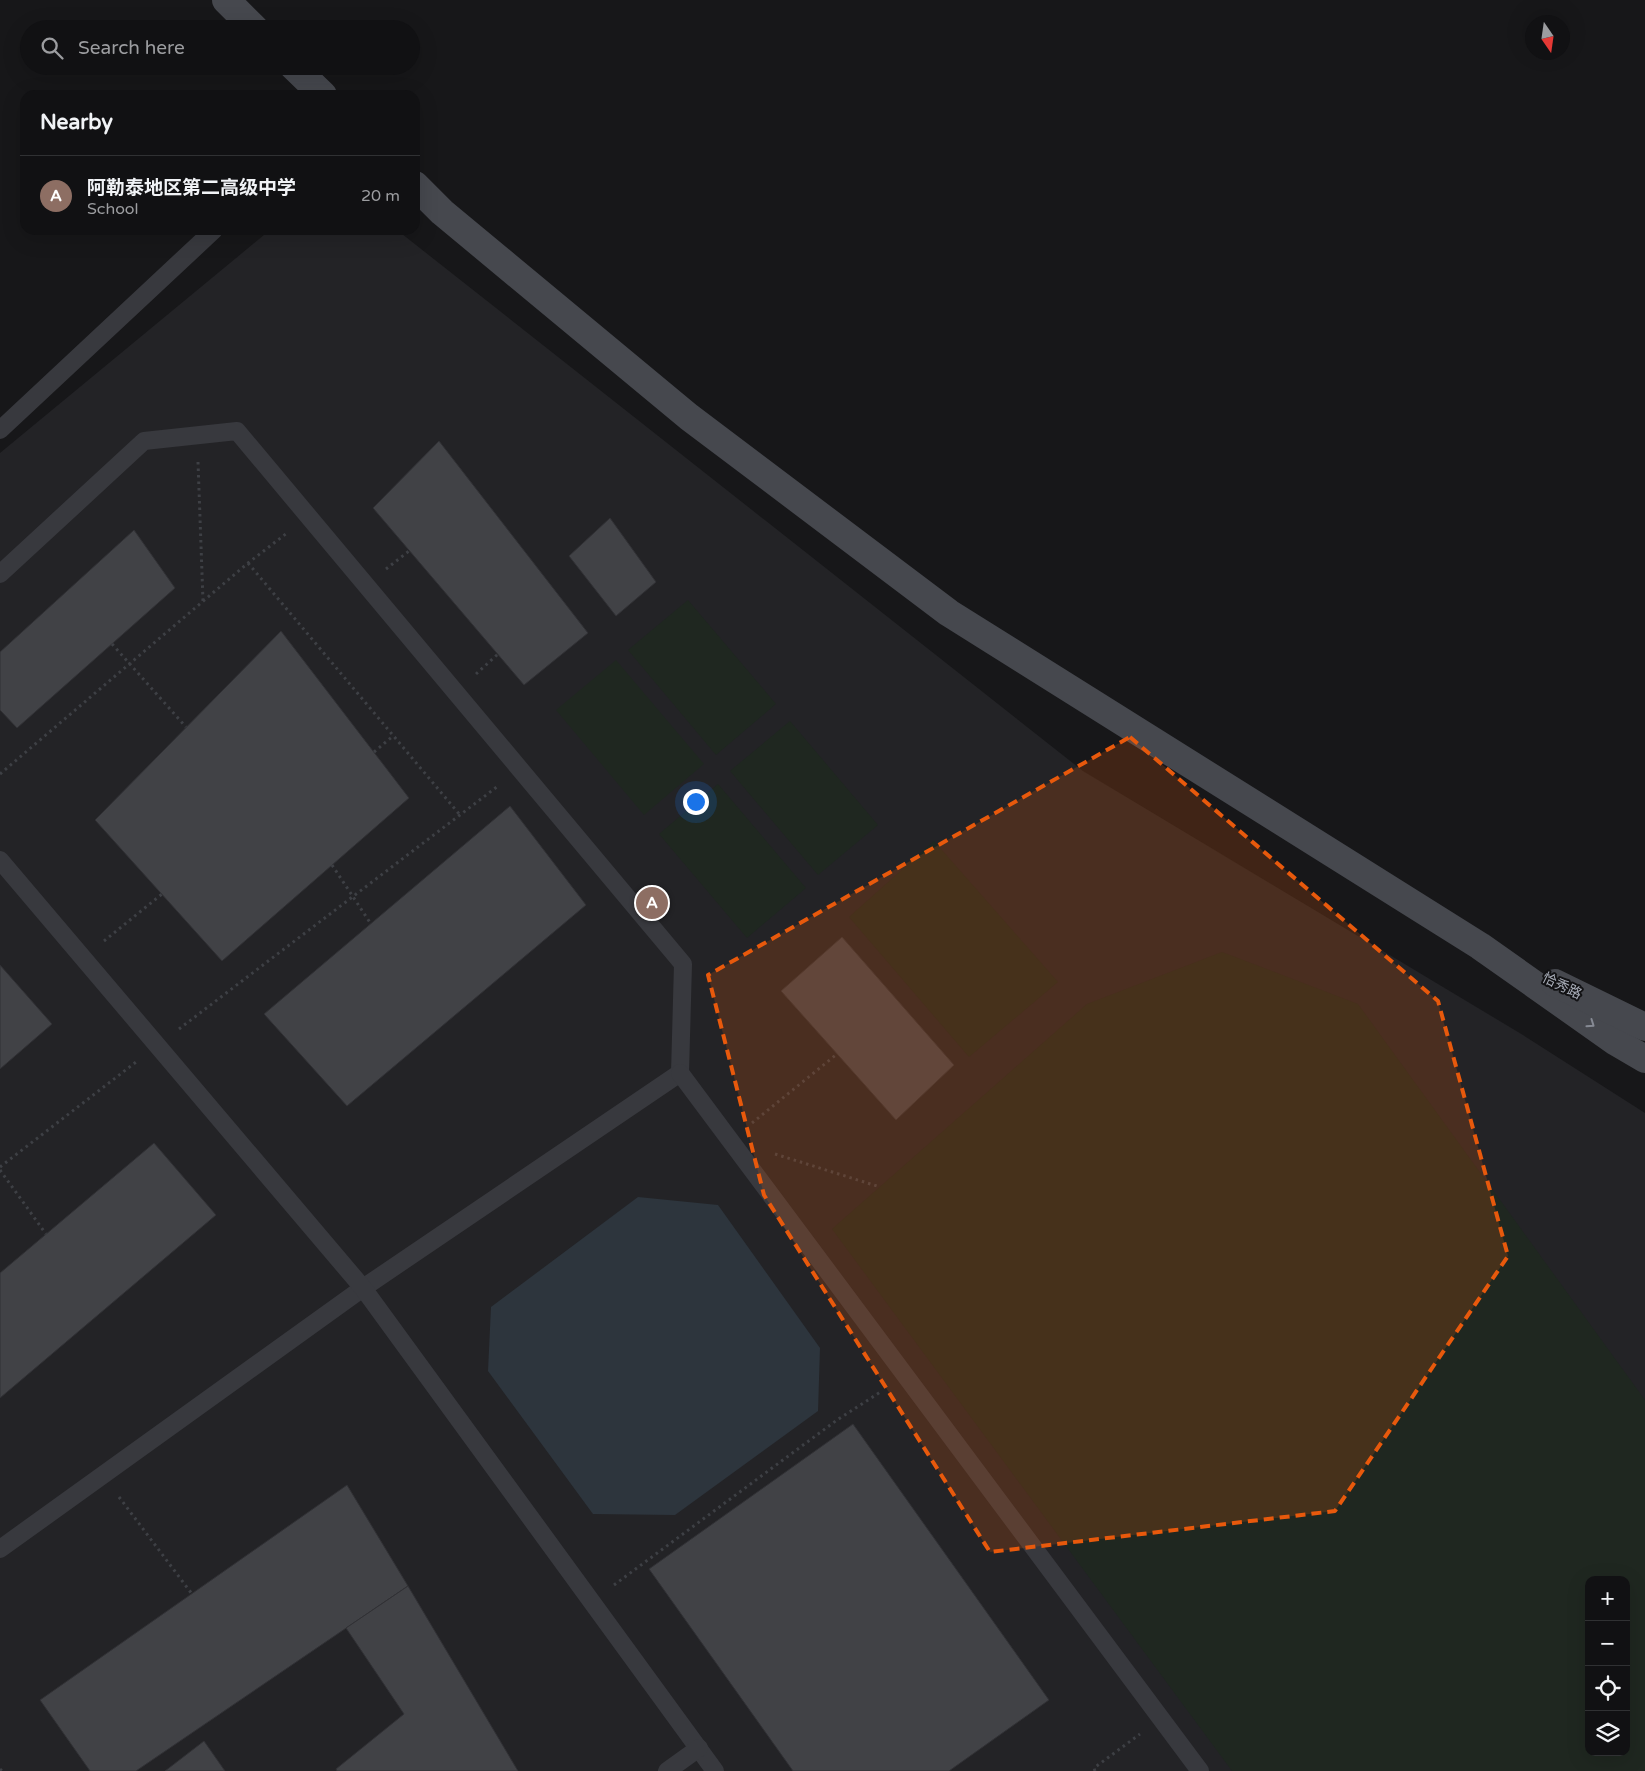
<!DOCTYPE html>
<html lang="en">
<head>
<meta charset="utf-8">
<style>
	body { margin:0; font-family:"Varela Round","Noto Sans SC",sans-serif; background:#1e1f21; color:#f1f3f6 }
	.controls { position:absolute; right:15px; bottom:15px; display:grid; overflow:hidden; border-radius:10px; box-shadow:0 5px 20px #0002 }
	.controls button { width:45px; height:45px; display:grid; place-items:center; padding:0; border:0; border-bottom:1px solid #303133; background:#111113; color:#f1f3f6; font:25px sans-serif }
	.compass { position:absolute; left:1525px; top:15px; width:45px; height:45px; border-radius:50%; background:#111113; box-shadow:0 5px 20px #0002; rotate:167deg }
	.you { position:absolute; left:695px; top:801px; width:18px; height:18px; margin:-12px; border:4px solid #fff; border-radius:50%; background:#1a73e8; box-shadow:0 0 0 8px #1a73e833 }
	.badge { display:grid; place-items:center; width:32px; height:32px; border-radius:50%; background:#eeb83a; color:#fff; font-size:16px; font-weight:700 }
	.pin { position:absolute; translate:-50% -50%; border:2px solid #fff; box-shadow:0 1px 5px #0006 }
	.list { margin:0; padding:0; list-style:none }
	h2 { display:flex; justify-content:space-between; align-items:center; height:65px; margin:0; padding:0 20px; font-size:21px }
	h2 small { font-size:16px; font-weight:400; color:#9c9da0 }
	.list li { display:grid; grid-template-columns:32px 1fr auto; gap:15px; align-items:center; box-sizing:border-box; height:80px; padding:0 20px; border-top:1px solid #303133 }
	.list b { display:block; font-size:19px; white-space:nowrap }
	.list p { margin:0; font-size:16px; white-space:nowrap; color:#9c9da0 }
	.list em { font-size:16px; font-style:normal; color:#9c9da0 }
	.icon { flex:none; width:28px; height:28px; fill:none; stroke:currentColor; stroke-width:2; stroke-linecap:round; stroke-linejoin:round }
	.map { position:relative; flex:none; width:1645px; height:1771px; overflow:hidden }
	.search { position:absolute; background:#111113; box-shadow:0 5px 20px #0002; left:20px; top:20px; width:400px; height:55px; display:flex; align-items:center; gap:12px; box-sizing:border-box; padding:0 18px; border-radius:28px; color:#9c9da0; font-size:19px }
	.panel { position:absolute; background:#111113; box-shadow:0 5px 20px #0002; left:20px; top:90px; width:400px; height:145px; border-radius:15px }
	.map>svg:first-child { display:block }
</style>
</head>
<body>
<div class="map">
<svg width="1645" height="1771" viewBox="0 0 1645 1771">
	<rect width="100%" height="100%" fill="#171719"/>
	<path fill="#232326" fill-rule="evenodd" d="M270,230H397L1083,771L1523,1035L1645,1113V1771H0V453ZM1589,1580H1626V1752H1589Z"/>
	<g fill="#1f2720" fill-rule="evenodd">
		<path d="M688,600L776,704L716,755L628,650Z"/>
		<path d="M616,660L704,764L644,815L556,710Z"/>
		<path d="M790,721L878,825L818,875L730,771Z"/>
		<path d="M718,784L806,888L747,938L659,834Z"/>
		<path d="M934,841L1058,982L969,1057L849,917Z"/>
		<path d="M1222,952L1358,1004L1645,1400V1771H1232L832,1229L1087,1004ZM1589,1580H1626V1752H1589Z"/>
	</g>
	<path fill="#2d353d" d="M638,1197L718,1205L820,1348L818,1411L675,1515L593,1514L488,1371L491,1307Z"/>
	<g fill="#414246" stroke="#313135">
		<path d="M439,441L588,633L524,685L373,508Z"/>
		<path d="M610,518L656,582L616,616L569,556Z"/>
		<path d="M134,530L175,588L17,728L0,710V652Z"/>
		<path d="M281,631L409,798L222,961L95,820Z"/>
		<path d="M510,806L586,905L347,1106L264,1014Z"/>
		<path d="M842,937L954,1065L896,1120L781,991Z"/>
		<path d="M0,965L52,1024L0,1069Z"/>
		<path d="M154,1143L216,1215L0,1398V1273Z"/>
		<path d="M853,1424L1049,1700L949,1771H793L649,1569Z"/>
		<path d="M347,1485L408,1586L136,1771H90L40,1700Z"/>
		<path d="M408,1586L518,1771H337L336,1769L404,1714L346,1628Z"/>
		<path d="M204,1741L225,1771H165Z"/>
	</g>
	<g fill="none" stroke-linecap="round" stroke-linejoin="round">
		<g stroke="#3e4045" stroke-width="3" stroke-dasharray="2.5 4" stroke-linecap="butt">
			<path d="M198,462L203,601"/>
			<path d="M248,563L460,815"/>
			<path d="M386,569L409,551"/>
			<path d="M112,644L186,727"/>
			<path d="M476,674L498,654"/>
			<path d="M374,752L393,736"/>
			<path d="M0,774L248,563L287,533"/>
			<path d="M332,865L371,924"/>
			<path d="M104,941L162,894"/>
			<path d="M179,1029L498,786"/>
			<path d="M752,1123L837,1054"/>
			<path d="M775,1154L880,1187"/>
			<path d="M0,1167L136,1062"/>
			<path d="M0,1170L46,1234"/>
			<path d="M119,1497L192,1594"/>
			<path d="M614,1585L837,1420L882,1391"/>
			<path d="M0,1769L2,1771"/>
			<path d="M1095,1771L1094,1768L1140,1734"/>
		</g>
		<g stroke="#38393e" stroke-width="18">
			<path d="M0,430L214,230"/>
			<path d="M0,574L144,441L237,431L683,964L680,1073L363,1288L0,1549"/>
			<path d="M0,860L363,1288L715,1771"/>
			<path d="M680,1073L1200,1771"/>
			<path d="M667,1771L699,1748"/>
		</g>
		<g stroke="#46484e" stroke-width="28">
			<path d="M226,0L255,29"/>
			<path d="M293,66L323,95"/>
			<path d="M415,185L442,212L689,417L949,613L1480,946L1616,1042L1645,1059"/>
			<path d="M1555,983L1645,1027"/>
		</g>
	</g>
	<defs><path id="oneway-chevron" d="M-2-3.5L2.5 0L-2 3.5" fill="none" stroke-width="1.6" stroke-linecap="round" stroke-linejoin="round" transform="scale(1.25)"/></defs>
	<use stroke="#868a94" href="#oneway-chevron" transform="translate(1591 1024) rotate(35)"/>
	<path fill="#e8590c" fill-opacity="0.2" stroke="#e8590c" stroke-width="4" stroke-dasharray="10 6" stroke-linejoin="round" d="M1130,737L1438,1001L1508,1256L1335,1511L990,1552L764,1195L708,975Z"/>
	<g text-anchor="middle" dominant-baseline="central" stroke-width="4" stroke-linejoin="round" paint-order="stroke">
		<g font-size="14" fill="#a9aeb9" stroke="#121214">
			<text transform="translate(1562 986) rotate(26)">恰秀路</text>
		</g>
	</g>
</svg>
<div class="controls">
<button>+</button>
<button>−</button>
<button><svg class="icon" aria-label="locate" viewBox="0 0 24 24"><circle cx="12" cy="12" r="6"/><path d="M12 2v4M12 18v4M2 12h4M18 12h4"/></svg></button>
<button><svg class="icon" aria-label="layers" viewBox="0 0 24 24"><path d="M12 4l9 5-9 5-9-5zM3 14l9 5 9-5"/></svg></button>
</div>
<svg class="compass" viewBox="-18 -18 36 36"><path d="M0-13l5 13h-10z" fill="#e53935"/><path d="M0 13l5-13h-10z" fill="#9c9da0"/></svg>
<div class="you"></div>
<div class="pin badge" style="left:652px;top:903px;background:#8d6e63">A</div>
<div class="search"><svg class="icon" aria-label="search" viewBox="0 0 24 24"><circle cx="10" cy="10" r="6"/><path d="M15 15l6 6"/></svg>Search here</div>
<section class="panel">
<h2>Nearby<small></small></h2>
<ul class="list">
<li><span class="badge" style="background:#8d6e63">A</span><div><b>阿勒泰地区第二高级中学</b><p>School</p></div><em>20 m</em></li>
</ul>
</section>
</div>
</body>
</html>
